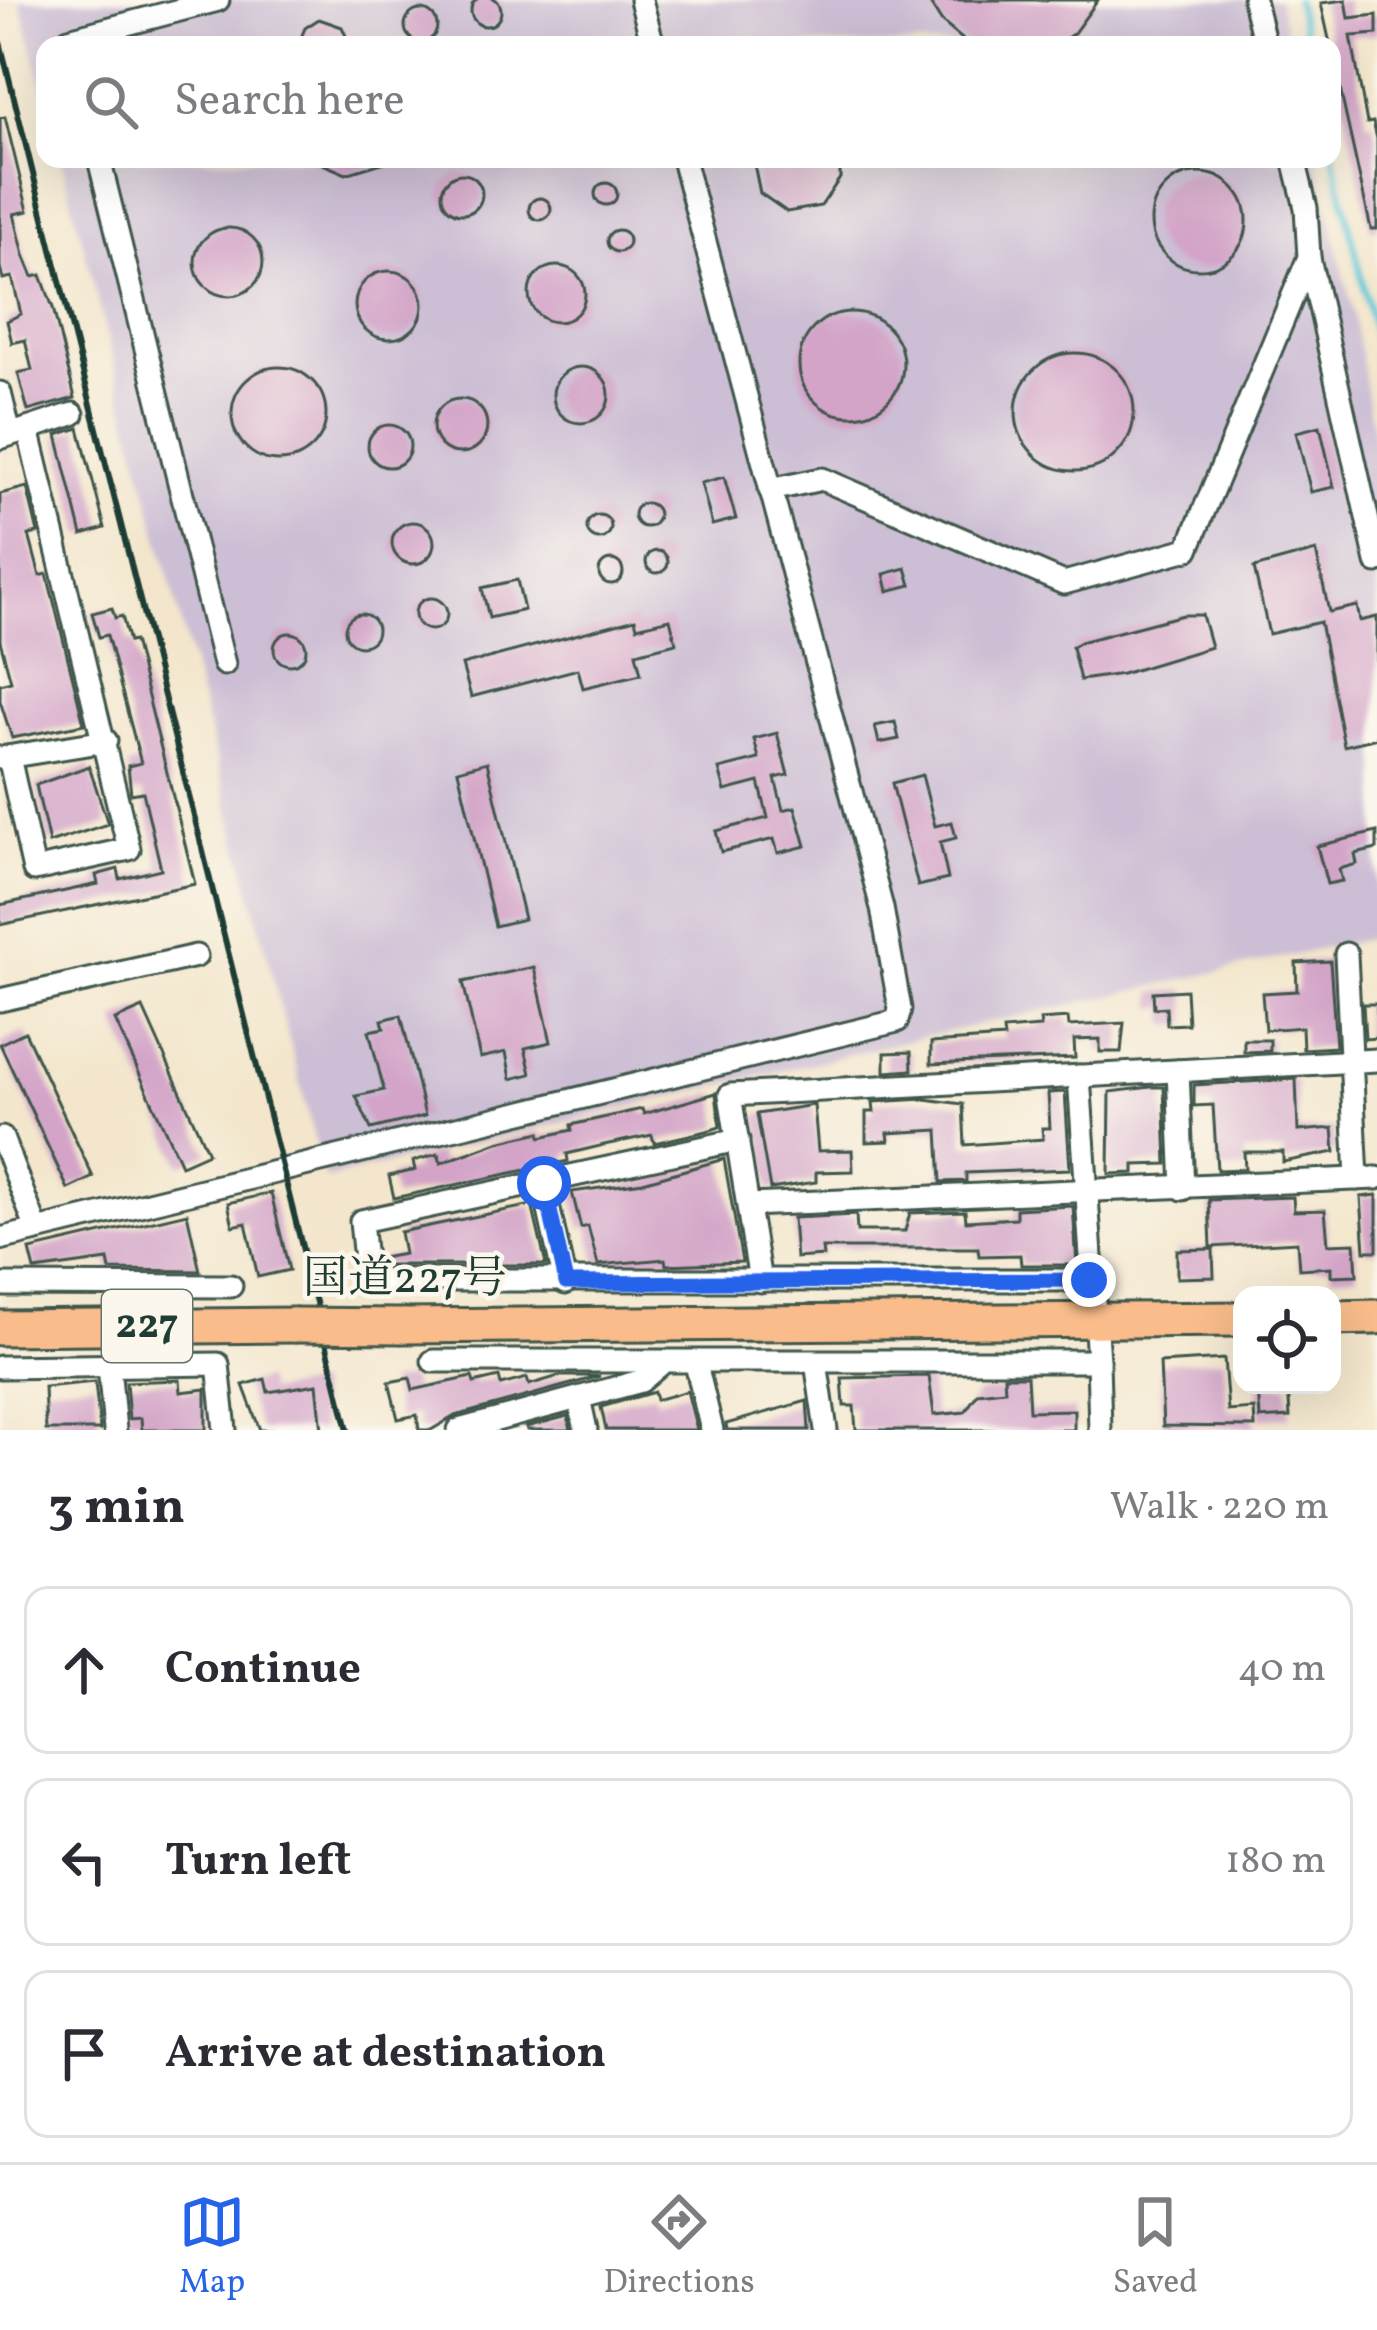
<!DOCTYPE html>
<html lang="en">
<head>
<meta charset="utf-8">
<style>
	body { margin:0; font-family:Vollkorn,"Noto Serif JP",serif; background:#f7f7f7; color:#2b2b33 }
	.controls { position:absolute; right:36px; bottom:36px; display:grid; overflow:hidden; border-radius:24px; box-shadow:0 12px 48px #0002 }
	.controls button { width:108px; height:108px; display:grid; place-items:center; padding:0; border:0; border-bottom:3px solid #e1e1e2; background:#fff; color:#2b2b33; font:60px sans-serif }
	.stop { position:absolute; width:36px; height:36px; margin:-27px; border:9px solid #2563eb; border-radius:50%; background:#fff }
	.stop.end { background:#2563eb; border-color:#fff; box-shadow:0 3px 12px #0008 }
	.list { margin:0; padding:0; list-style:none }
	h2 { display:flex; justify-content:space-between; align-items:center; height:156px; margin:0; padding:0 48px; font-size:51px }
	h2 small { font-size:39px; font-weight:400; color:#7c7c81 }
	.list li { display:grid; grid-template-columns:78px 1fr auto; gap:36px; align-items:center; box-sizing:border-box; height:168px; margin:0 24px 24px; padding:0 24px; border:3px solid #e1e1e2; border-radius:24px }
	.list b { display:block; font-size:45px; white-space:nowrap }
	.list em { font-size:39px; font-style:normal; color:#7c7c81 }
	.icon { flex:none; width:66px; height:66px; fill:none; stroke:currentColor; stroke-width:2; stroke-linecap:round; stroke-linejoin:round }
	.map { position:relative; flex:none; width:1377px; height:1430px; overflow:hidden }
	.search { position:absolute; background:#fff; box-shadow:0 12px 48px #0002; left:36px; right:36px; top:36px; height:132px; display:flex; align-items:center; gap:30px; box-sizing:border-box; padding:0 42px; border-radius:24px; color:#7c7c81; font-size:45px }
	.sheet { height:732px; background:#fff }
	nav { display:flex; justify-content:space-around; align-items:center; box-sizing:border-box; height:168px; border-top:3px solid #e1e1e2; background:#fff; font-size:33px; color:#7c7c81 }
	nav a { display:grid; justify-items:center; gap:6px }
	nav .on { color:#2563eb }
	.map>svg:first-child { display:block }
</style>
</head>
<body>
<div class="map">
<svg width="1377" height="1430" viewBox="0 0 1377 1430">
	<rect width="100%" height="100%" fill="#fbf7ec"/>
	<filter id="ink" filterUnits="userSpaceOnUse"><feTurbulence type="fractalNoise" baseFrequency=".00833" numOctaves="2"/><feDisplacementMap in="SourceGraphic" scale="24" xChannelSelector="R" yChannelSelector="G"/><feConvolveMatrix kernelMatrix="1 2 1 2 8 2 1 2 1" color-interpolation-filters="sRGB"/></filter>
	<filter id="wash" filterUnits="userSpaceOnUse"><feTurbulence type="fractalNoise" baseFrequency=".004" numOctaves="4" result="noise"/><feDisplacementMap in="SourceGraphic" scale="48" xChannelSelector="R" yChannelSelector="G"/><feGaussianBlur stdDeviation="2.7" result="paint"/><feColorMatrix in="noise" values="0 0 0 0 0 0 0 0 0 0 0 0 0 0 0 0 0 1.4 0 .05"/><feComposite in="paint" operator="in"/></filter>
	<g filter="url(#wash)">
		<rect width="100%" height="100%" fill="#f3e6cc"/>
		<g fill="#ccbed4">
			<path d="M20,0H1278L1289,45H45V96Z"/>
			<path d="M61,159H1316L1353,312L1377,456V937L914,1039L325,1179Z"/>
		</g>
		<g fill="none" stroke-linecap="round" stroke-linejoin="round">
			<g stroke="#5fc8da" stroke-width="6">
				<path d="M1296,0L1307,45"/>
				<path d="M1332,148L1377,346"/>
			</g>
		</g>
		<g id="blocks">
			<g fill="#d3a4c8">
				<circle cx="486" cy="11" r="15"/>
				<path d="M928,0H1098L1074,33L1057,45H969L942,22Z"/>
				<path d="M1346,0L1349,18L1377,15V34L1351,36L1367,123L1373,122L1377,139V229H1371L1321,3Z"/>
				<circle cx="421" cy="26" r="16"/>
				<path d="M319,19L342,27L350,45H298L305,28Z"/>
				<path d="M5,117L28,211L14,214L24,255L33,277L41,275L53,308L75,398L28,411L18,373L32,370L25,340L12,343L7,321L21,314L12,277L3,279L0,267V118Z"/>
				<path d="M311,159H389V161L346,174Z"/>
				<path d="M753,159H840V178L821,206L787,212L760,193Z"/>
				<circle cx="1199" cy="221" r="48"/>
				<circle cx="462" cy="194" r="20"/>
				<circle cx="606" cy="194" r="11"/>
				<circle cx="540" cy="209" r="11"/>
				<circle cx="229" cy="262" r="34"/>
				<circle cx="618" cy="241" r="11"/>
				<circle cx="557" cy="294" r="28"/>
				<circle cx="389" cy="305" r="34"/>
				<circle cx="851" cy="364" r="52"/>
				<circle cx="1075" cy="412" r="59"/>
				<circle cx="279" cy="414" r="47"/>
				<circle cx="581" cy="395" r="28"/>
				<circle cx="460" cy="426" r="27"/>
				<circle cx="389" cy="446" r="21"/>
				<path d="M1320,426L1334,487L1311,492L1296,432Z"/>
				<path d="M79,428L105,528L82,535L57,435Z"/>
				<path d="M724,477L736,519L712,525L701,483Z"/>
				<path d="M27,487L38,533L29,535L40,576L47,574L84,724L12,738L0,701V684L11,681L0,641V494Z"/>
				<circle cx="646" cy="515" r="12"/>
				<circle cx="599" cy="527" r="12"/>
				<circle cx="413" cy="543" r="21"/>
				<circle cx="657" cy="562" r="11"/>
				<path d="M1316,551L1329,612L1357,606L1360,621L1377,617V738L1344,746L1320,622L1269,634L1254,568Z"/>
				<circle cx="611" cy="572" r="12"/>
				<path d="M906,568L911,585L888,591L884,574Z"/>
				<path d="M517,580L524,610L489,618L482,588Z"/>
				<circle cx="431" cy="614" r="16"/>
				<path d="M112,608L115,618L122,616L129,642L134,641L195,884L0,925V905L98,884L96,875L118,869L120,879L161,869L143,792L131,794L128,766L141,763L107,635L99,637L92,613Z"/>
				<circle cx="361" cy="630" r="16"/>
				<path d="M1183,615H1202L1211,647L1122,674L1080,680L1072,647L1080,642Z"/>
				<path d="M635,619L637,627L670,619L676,643L636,653L641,674L583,688L578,669L471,697L462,665Z"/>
				<circle cx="290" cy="649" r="16"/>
				<path d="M895,722L899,739L879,743L875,726Z"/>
				<path d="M777,733L788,775L775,778L783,810L795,807L806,846L778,853L774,839L721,852L716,831L768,818L759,782L725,791L719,769L759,759L754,739Z"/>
				<path d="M487,762L524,919L495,926L458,770Z"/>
				<path d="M89,766L108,824L49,843L36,785Z"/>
				<path d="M922,775L935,826L952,822L956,838L940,842L948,879L918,886L892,783Z"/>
				<path d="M1377,832V849L1355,854L1357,864L1339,869L1342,881L1327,884L1317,846Z"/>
				<path d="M1330,961L1336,1047L1303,1049L1302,1027L1265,1030L1262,993L1297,991L1296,963Z"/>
				<path d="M534,967L551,1042L525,1048L531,1074L511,1079L506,1052L480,1058L463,982Z"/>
				<path d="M1186,990L1188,1024L1167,1025L1166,1007L1154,1008L1153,992Z"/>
				<path d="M1363,1004H1377V1038L1365,1039Z"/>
				<path d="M143,1008L208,1153L181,1165L115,1020Z"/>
				<path d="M401,1015L425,1116L371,1129L356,1096L384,1090L369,1031L384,1028L382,1020Z"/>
				<path d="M1068,1018L1069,1026L1124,1023L1121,1052H1100V1039L1074,1040L1075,1058L931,1064V1043L1004,1038L1003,1030L1041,1027L1040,1020Z"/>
				<path d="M25,1032L93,1177L68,1189L0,1044Z"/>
				<path d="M1244,1040H1270V1051L1244,1052Z"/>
				<path d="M911,1052L912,1070L885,1072V1053Z"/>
				<path d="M1296,1079L1298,1131L1333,1128L1335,1152L1283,1162V1152H1244L1245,1169L1217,1170L1213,1105L1194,1106V1085Z"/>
				<path d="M1151,1087H1164L1167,1164L1134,1165V1173L1109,1174L1110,1092Z"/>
				<path d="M1065,1092L1070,1169L966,1173V1181L941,1182L938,1130L888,1133L889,1141L866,1142V1112H874L873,1102L925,1099L963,1104L965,1145L1043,1139L1042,1128H1050L1048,1093Z"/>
				<path d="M716,1093L720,1127L707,1131L654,1143L652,1135L604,1145L567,1154L568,1161L394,1198L389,1176L415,1170L413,1161L438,1154L441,1163L498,1142L540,1132L541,1137L572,1130L571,1125L642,1109L644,1114Z"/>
				<path d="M814,1105L818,1151L852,1150L853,1171L816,1172V1182L770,1189L757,1114Z"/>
				<path d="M724,1159L742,1262L666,1265L665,1259L598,1265L588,1226L581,1228L572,1192L643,1182Z"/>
				<path d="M271,1193L289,1270L258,1277L246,1223L233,1226L228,1203Z"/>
				<path d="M1377,1195V1251H1365L1361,1197Z"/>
				<path d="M1293,1197L1294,1211L1325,1210L1328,1244L1355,1243L1357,1275L1331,1276V1267L1299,1269L1297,1242L1211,1247L1209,1200Z"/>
				<path d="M532,1205L546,1265H382L381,1258L404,1254L400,1232Z"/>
				<path d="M1073,1206L1077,1265H1021L1020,1255L979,1256L978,1248H822L823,1256L796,1258L793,1218L856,1215L857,1231H905L910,1213L965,1211L966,1221L1016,1218V1209Z"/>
				<path d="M187,1213L200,1271L110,1270L108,1260L35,1270L30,1250Z"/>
				<path d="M1213,1249L1214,1277L1177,1278V1250Z"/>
				<path d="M1224,1359L1228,1411L1254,1409L1255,1427L1163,1426L1160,1363Z"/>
				<path d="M600,1376L455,1416L431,1430H419L417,1415L398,1419L389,1382L410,1378L413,1390L472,1377L474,1383L499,1377L501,1385L527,1378L529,1385L559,1376Z"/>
				<path d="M929,1376L934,1415L965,1412L978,1393L1005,1390L1004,1376H1027L1029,1411L1074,1410V1430H856L854,1406H844L842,1378Z"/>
				<path d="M265,1379L268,1392L317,1384L322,1430H260L243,1385Z"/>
				<path d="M180,1380L181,1392L206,1389V1430H142L141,1418L129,1419L126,1382Z"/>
				<path d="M95,1382L100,1430H46L44,1387Z"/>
				<path d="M1258,1385H1288L1290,1417L1260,1419Z"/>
				<path d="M687,1391L697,1430H606L601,1407L654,1392L656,1400Z"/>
				<path d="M807,1401L809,1430H727L726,1424Z"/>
				<path d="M568,1416L571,1430H527L526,1427Z"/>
			</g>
		</g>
	</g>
	<g filter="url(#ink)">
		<use href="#blocks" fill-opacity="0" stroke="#3f564b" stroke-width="3"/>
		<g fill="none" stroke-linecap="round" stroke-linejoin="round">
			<defs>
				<g id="minor">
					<path d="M641,0L653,45"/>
					<path d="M1254,0L1265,45"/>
					<path d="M71,45L69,39L218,0"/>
					<path d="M99,159L224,664"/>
					<path d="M1309,258L1377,562"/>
					<path d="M0,393L10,434"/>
					<path d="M0,438L73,414"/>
					<path d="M770,490L822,479L1064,583L1188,549L1309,257L1306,208L1294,159"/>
					<path d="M9,757L34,870L129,849L28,429"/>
					<path d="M0,758L106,741"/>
					<path d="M1346,954L1357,1179"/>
					<path d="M0,1000L196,956"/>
					<path d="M1178,1071L1183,1189"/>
					<path d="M2,1138L37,1230"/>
					<path d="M738,1140L361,1221L367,1280H1089"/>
					<path d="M543,1183L565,1283"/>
					<path d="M748,1205L1377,1178"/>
					<path d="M0,1239L897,1021L900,1009L882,908L683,159"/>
					<path d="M760,1281L730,1095L1377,1060"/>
					<path d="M0,1285L231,1286"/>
					<path d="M433,1361H1098L1079,1076"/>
					<path d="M1098,1361L1100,1430"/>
					<path d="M816,1362L826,1430"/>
					<path d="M696,1364L712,1430"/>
					<path d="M109,1366L115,1430"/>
					<path d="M0,1367L218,1364L225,1430"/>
					<path d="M579,1398L586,1430"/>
					<path d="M459,1430L641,1381L662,1363"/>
				</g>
				<g id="trunk">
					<path d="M1332,1318L1377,1317"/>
					<path d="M402,1326L1242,1319"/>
					<path d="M0,1328L294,1325"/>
				</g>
			</defs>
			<use href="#minor" stroke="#3f564b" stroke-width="27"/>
			<use href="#trunk" stroke="#3f564b" stroke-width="39"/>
			<use href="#minor" stroke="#fff" stroke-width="21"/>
			<use href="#trunk" stroke="#f9bc8a" stroke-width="33"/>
			<path stroke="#1f3d34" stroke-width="6" d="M0,42L348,1430"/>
			<defs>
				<path id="trunk-bridge" d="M294,1325L402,1326"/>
			</defs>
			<use href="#trunk-bridge" stroke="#3f564b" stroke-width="39" stroke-linecap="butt"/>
			<use href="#trunk-bridge" stroke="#f9bc8a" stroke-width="33"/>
		</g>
	</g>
	<g fill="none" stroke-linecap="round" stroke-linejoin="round" filter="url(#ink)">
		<path stroke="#2563eb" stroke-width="15" d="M544,1183L566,1283L1089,1280"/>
	</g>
	<g text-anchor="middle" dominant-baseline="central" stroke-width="9" stroke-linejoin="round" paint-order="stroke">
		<rect fill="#fbf7ec" stroke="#61756b" stroke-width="3" x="102" y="1290" width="90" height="72" rx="9"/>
		<g font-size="42" font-weight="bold" fill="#1f3d34">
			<text x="147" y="1326">227</text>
		</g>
		<g font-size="45" fill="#1f3d34" stroke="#fbf7ec">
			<text x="405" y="1280">国道227号</text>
		</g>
	</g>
</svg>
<div class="controls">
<button><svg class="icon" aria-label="locate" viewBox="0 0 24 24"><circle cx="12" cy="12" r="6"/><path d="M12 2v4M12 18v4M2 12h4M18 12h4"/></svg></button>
</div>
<div class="stop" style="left:544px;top:1183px"></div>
<div class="stop end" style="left:1089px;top:1280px"></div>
<div class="search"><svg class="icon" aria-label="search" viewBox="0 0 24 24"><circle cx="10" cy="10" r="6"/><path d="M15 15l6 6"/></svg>Search here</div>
</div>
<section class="sheet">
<h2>3 min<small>Walk · 220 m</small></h2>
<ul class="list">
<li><svg class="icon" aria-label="ahead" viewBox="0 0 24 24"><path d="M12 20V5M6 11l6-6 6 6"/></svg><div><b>Continue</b></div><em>40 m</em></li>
<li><svg class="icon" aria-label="left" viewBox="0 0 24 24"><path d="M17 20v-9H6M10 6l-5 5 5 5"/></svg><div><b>Turn left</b></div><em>180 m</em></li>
<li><svg class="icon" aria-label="arrive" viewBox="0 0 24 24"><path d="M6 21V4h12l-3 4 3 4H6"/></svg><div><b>Arrive at destination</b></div></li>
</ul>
</section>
<nav>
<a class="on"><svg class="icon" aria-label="map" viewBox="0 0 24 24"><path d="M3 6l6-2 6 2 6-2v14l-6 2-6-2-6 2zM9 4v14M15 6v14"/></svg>Map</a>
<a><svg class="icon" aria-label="directions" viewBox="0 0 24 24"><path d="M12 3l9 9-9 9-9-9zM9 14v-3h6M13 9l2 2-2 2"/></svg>Directions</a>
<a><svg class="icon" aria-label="saved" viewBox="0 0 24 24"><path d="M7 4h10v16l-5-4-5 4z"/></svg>Saved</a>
</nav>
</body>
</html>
